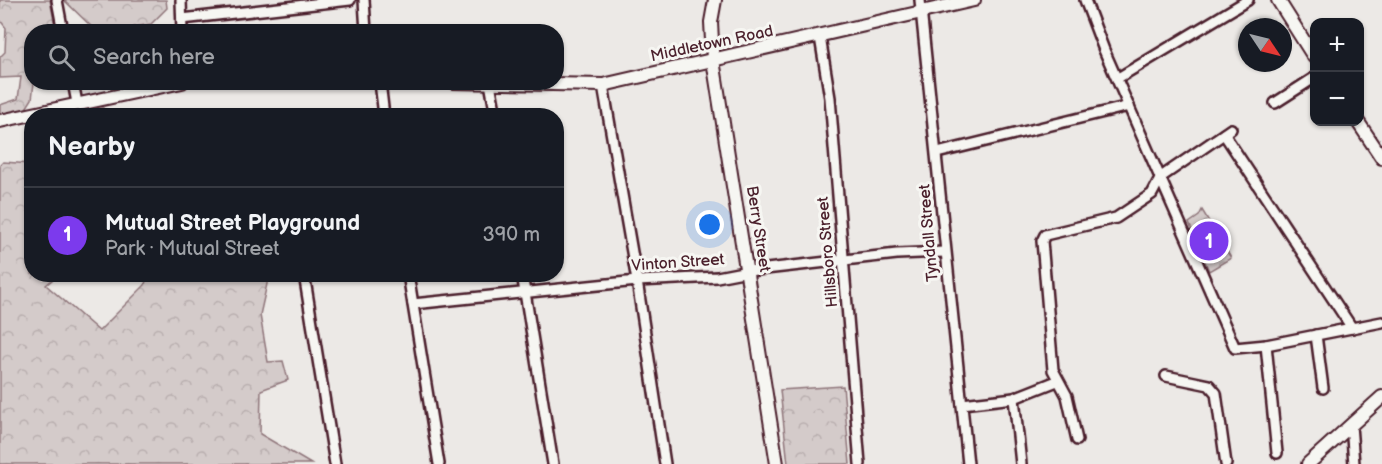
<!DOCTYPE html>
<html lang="en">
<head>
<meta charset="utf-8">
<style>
	body { margin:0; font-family:"Balsamiq Sans",sans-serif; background:#20242c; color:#f1f3f6 }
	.controls { position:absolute; right:18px; top:18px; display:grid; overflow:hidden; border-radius:12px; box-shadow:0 2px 4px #0004 }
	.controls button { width:54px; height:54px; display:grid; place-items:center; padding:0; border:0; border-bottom:2px solid #363941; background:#171b24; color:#f1f3f6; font:30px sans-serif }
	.compass { position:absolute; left:1238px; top:18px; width:54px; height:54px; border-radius:50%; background:#171b24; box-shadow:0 2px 4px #0004; rotate:125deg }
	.you { position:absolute; left:710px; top:225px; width:21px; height:21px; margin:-15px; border:4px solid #fff; border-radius:50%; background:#1a73e8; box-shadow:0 0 0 9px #1a73e833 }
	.badge { display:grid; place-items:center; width:39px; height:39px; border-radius:50%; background:#7c3aed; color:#fff; font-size:20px; font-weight:700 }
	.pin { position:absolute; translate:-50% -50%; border:3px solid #fff; box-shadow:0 2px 6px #0006 }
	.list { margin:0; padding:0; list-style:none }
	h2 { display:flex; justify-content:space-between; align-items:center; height:78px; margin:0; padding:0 24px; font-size:26px }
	h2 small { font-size:20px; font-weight:400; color:#9ea1a6 }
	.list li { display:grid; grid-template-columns:39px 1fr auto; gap:18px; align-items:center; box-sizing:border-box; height:96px; padding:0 24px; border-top:2px solid #363941 }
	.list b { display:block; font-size:22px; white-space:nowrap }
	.list p { margin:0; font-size:20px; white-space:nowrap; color:#9ea1a6 }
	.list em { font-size:20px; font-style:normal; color:#9ea1a6 }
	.icon { flex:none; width:33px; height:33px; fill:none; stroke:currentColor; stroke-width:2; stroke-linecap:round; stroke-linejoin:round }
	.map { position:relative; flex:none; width:1382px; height:464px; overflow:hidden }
	.search { position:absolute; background:#171b24; box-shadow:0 2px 4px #0004; left:24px; top:24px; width:540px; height:66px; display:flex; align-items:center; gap:15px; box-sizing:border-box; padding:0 21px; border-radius:24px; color:#9ea1a6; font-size:22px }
	.panel { position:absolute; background:#171b24; box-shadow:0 2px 4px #0004; left:24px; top:108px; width:540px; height:174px; border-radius:24px }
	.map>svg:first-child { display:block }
</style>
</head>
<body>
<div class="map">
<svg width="1382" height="464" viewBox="0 0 1382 464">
	<defs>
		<pattern id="forest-crowns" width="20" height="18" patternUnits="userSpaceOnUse" patternTransform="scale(1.5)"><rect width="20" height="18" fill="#d4cbca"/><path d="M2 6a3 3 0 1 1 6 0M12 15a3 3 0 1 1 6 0" fill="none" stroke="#b8aeae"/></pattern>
	</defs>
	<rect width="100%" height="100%" fill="#ece9e6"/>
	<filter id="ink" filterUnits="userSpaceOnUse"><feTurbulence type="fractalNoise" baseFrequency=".0167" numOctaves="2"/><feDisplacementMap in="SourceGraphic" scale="12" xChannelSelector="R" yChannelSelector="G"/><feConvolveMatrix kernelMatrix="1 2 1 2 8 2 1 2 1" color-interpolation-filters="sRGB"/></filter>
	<g filter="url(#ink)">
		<g fill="url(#forest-crowns)" stroke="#8f757a" stroke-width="1.5">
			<path d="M0,0H50L56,31L32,32V82L34,83L32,99L25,110L0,115V105L18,99L21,77L0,78V57L5,52L6,28L0,20Z"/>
			<path d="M64,0H166L167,8L151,24L134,27L133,31H96Z"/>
			<path d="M103,108V115H64Z"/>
			<path d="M3,162L31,164L32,274L58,275L46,285L99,331L145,285L147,275H269L260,315L268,362L283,361L288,380L261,390L260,434L311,464H0V165Z"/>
			<path d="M1202,210L1231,258L1209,271L1189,223L1199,216Z"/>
			<path d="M843,386L850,464H788L780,390Z"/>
		</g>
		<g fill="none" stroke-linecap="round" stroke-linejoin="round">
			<defs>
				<g id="street">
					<path d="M57,0L63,32"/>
					<path d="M181,0L182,32"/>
					<path d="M364,0L366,32"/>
					<path d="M920,0L968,464"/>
					<path d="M1085,0L1104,50L1235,348L1266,345L1382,322"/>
					<path d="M182,19L350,0"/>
					<path d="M820,37L830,98L860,464"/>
					<path d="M1118,78L1248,0"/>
					<path d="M73,82L77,103"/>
					<path d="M380,82L384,116"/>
					<path d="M490,83L496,116"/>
					<path d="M603,85L637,281L665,464"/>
					<path d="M1275,103L1314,78"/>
					<path d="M1224,134L1352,328"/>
					<path d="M937,153L1129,106"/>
					<path d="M304,274L335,464"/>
					<path d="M408,274L439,464"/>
					<path d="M522,274L553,464"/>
					<path d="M413,304L637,281L717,277L748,271L897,254L944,252"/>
					<path d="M1316,335L1323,388"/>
					<path d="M1266,345L1277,453"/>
					<path d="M1166,376L1209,385L1216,393L1226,464"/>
					<path d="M1014,398L1021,464"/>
					<path d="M962,404L1014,398L1057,381"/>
					<path d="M1351,425L1354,464"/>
					<path d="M1077,440L1067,396L1053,370L1042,241L1045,235L1116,218L1152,194L1161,177L1231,129"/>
				</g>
				<g id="secondary">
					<path d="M715,0L711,22L713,60L777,464"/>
					<path d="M1278,0L1314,57"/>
					<path d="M453,82L603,85L974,0"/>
					<path d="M0,121L182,82"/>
					<path d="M1358,122L1382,158"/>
					<path d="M1308,464L1382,397"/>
				</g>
			</defs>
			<use href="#street" stroke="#4a1f2b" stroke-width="14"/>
			<use href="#secondary" stroke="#4a1f2b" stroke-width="16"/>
			<use href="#street" stroke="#f6f6f2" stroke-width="9"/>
			<use href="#secondary" stroke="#f6f6f2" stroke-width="12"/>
		</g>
	</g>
	<g text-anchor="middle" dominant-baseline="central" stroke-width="6" stroke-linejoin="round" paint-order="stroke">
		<g font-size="16" fill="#4a1f2b" stroke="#f6f6f2">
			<text transform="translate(712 44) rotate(-12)">Middletown Road</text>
			<text transform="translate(758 229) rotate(81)">Berry Street</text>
			<text transform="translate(929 233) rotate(-95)">Tyndall Street</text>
			<text transform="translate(828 252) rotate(-95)">Hillsboro Street</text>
			<text transform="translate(678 263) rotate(-4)">Vinton Street</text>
		</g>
	</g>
</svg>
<div class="controls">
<button>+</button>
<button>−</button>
</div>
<svg class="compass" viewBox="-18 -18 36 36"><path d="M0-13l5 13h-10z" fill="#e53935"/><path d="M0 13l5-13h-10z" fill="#9ea1a6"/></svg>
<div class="you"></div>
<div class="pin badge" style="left:1209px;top:241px">1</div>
<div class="search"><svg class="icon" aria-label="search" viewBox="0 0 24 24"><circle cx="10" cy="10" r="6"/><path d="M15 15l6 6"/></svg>Search here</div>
<section class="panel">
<h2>Nearby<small></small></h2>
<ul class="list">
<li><span class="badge">1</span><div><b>Mutual Street Playground</b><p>Park · Mutual Street</p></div><em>390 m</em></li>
</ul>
</section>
</div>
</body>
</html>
